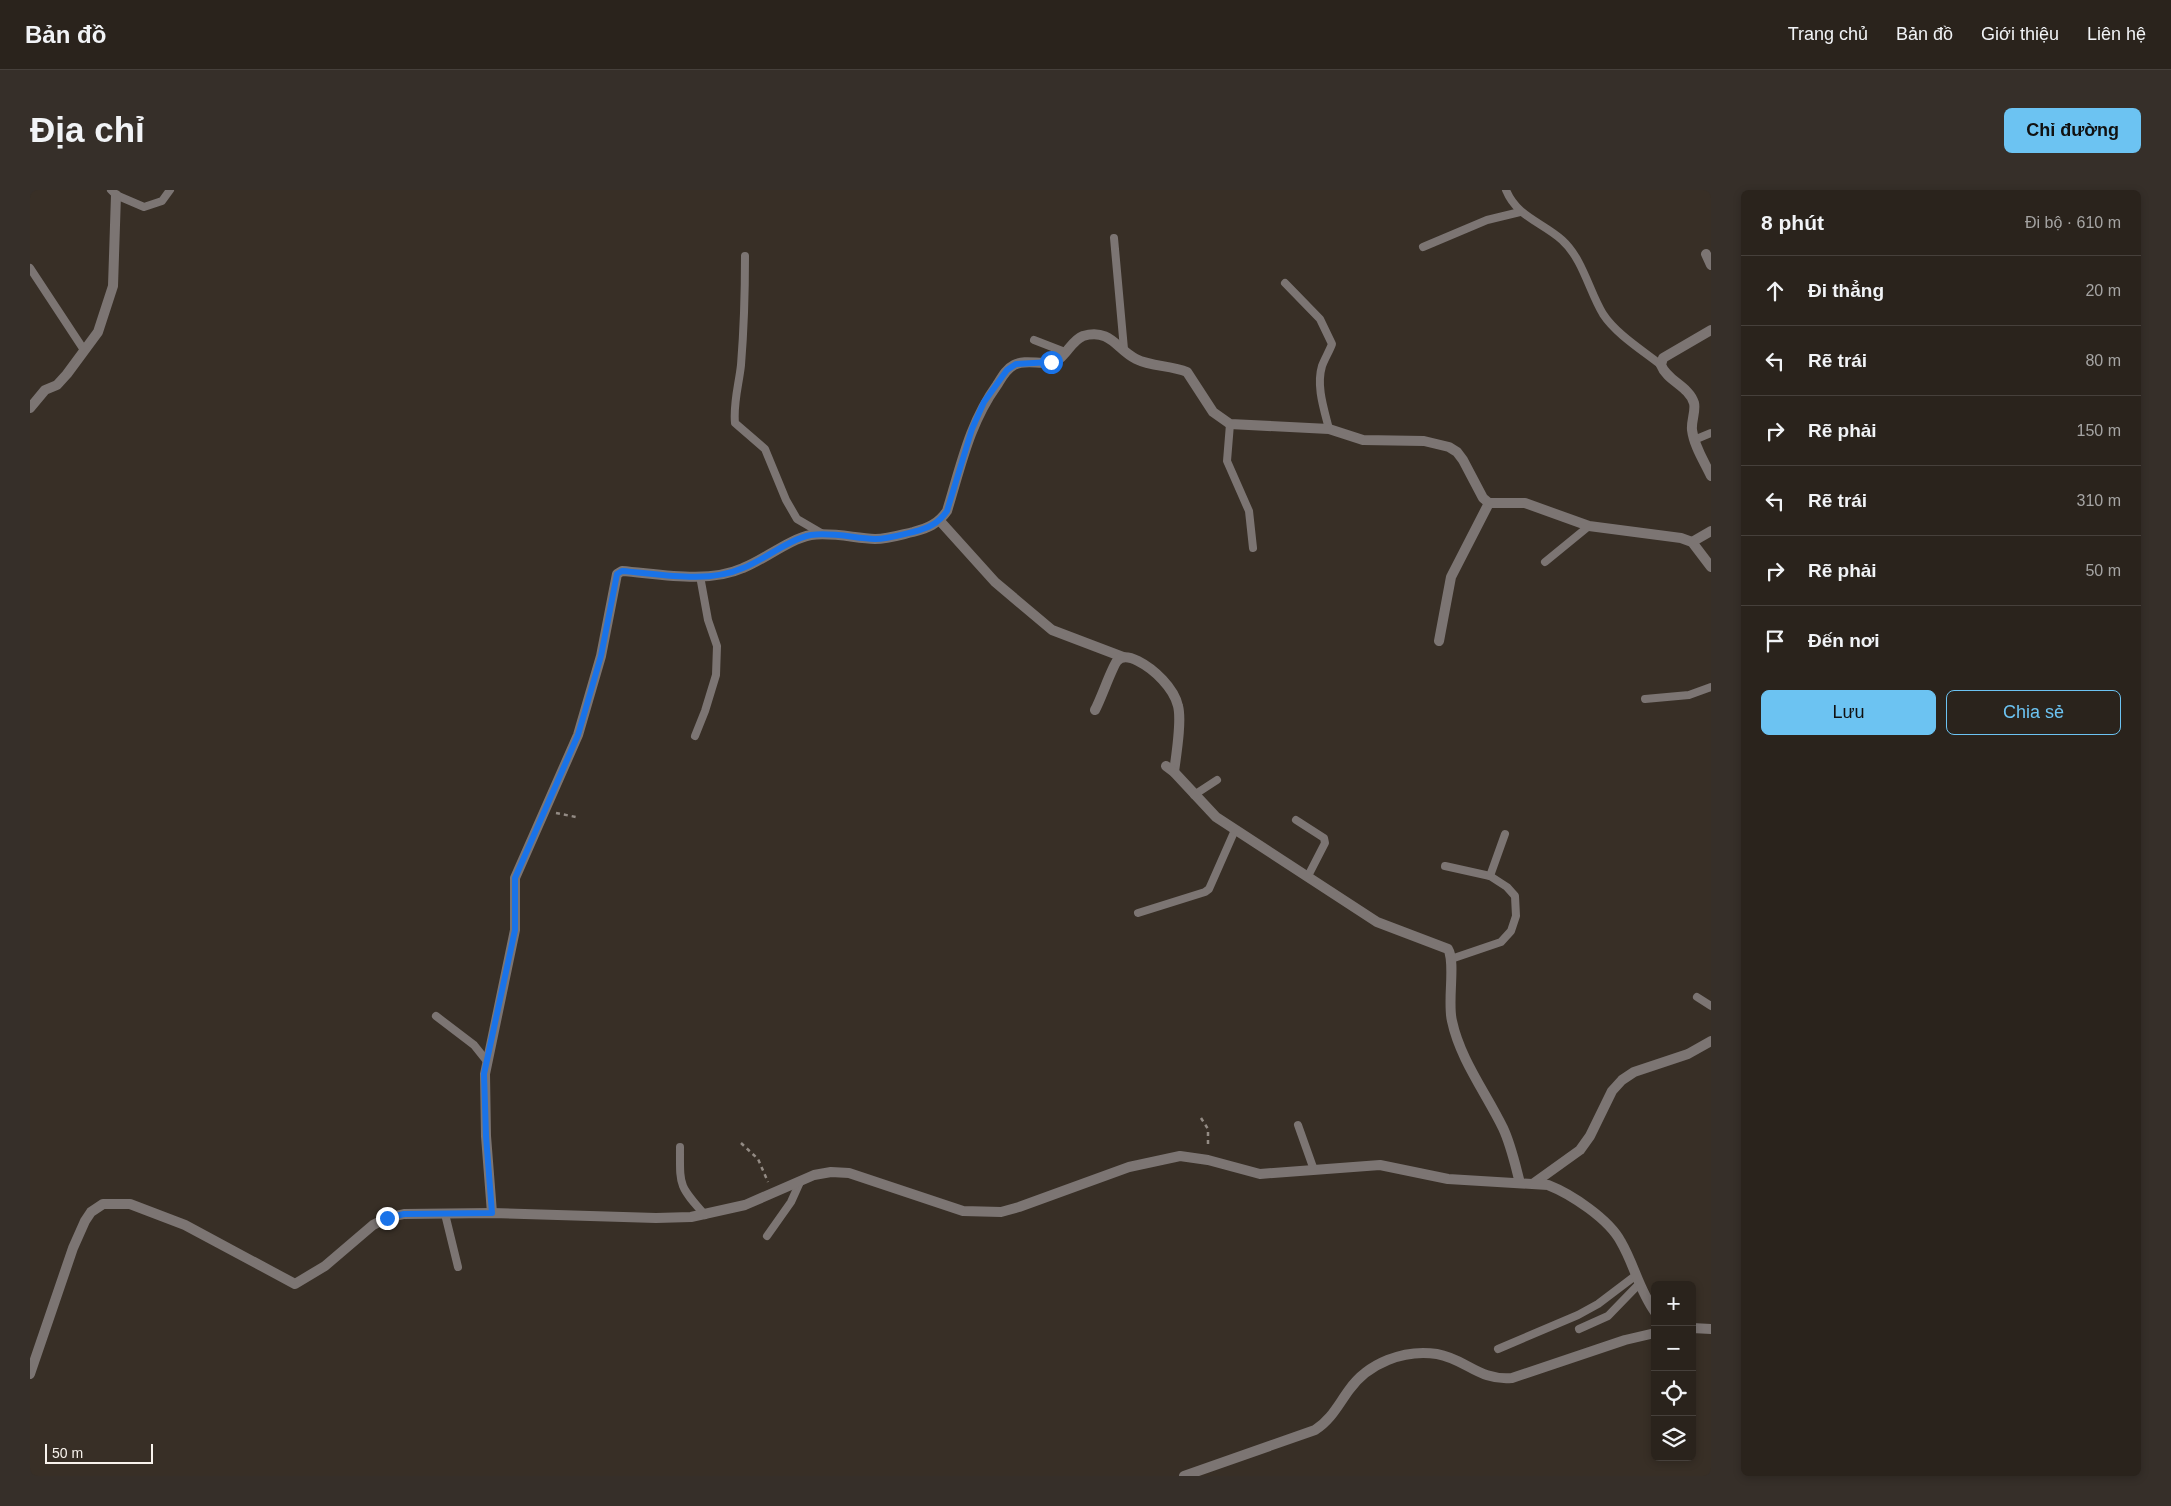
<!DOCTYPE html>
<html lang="vi">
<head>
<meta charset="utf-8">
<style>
	body { margin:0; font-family:Arial,sans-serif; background:#362f29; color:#f1f3f6 }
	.controls { position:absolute; right:15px; bottom:15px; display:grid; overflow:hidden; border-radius:8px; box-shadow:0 2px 8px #0003 }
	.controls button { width:45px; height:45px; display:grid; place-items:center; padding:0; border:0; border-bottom:1px solid #46403b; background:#2a231c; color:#f1f3f6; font:25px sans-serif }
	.scale { position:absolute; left:15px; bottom:12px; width:108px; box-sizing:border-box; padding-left:5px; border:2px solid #f8f3ed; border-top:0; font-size:14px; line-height:18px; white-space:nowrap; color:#f8f3ed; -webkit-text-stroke:4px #382f26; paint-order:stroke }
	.stop { position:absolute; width:15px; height:15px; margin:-11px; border:4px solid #1a73e8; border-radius:50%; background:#fff }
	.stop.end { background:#1a73e8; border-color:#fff; box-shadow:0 1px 5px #0008 }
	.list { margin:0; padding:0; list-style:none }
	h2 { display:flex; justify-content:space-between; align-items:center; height:65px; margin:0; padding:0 20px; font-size:21px }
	h2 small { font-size:16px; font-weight:400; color:#a5a4a3 }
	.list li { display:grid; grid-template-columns:32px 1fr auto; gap:15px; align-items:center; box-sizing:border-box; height:70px; padding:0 20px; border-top:1px solid #46403b }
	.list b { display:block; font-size:19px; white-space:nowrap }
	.list em { font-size:16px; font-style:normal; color:#a5a4a3 }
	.actions { display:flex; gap:10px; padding:15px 20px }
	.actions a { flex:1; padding:11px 0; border:1px solid #6cc3f2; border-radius:8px; text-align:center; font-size:18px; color:#6cc3f2 }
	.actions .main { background:#6cc3f2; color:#111 }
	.icon { flex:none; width:28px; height:28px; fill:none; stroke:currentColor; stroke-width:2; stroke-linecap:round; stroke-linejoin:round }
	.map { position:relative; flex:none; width:1681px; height:1286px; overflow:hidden; border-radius:8px }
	header { display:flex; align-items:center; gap:30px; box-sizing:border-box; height:70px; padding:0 25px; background:#2a231c; border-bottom:1px solid #46403b }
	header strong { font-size:24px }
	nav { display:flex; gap:28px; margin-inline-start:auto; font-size:18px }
	.intro { display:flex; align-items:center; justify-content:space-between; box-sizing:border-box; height:120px; padding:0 30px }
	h1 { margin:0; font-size:35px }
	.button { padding:12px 22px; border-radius:8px; background:#6cc3f2; color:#111; font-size:18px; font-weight:700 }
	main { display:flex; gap:30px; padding:0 30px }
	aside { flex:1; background:#2a231c; border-radius:8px; box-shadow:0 2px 8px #0003 }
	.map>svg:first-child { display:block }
</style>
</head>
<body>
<header>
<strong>Bản đồ</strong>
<nav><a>Trang chủ</a><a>Bản đồ</a><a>Giới thiệu</a><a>Liên hệ</a></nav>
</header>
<div class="intro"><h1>Địa chỉ</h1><a class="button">Chỉ đường</a></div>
<main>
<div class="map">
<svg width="1681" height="1286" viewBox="0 0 1681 1286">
	<rect width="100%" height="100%" fill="#382f26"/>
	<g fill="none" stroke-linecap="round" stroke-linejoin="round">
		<g stroke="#938b84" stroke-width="2.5" stroke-dasharray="4 4" stroke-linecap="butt">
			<path d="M526,623L546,627"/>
			<path d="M1171,928L1178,939V958"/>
			<path d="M711,953L728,969L738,992"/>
		</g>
		<g stroke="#7c7573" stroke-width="8">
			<path d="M81,0L86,5L114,17L132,11L140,0"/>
			<path d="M1476,0C1487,27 1512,32 1532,50C1553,69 1559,101 1573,124C1586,144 1612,160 1631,175"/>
			<path d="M1084,48L1094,159"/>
			<path d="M1393,57L1457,30L1490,22"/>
			<path d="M715,66C715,102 714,138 711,175C709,194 703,213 705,233L735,259L756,310L767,329L791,343"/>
			<path d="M0,78L54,160"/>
			<path d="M1255,93L1290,129L1302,154C1299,162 1295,168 1292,176C1286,196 1294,219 1299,239"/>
			<path d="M1004,150L1035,162"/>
			<path d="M1200,234L1197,271L1219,321L1223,358"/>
			<path d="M1664,250L1681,243"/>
			<path d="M1515,372L1559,336"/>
			<path d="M1615,509L1659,505L1681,497"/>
			<path d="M665,546L675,521L686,485L687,456L678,430L670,386"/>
			<path d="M1164,605L1187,590"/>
			<path d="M1266,630L1294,648L1295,653L1278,686"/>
			<path d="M1415,676L1460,686L1477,697L1485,706L1486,726L1481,741L1471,752L1421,769"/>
			<path d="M1460,686L1475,644"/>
			<path d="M1108,723L1175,702L1179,699L1205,640"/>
			<path d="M1667,807L1681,816"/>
			<path d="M406,826L444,855L456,870"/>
			<path d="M1268,935L1284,980"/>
			<path d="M650,957C650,996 648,995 675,1025"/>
			<path d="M415,1024L428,1077"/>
			<path d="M737,1046L761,1012L770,992"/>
			<path d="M1549,1139L1578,1126L1609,1094"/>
			<path d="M1468,1159L1548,1125L1568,1114L1605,1086"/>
		</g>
		<g stroke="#7c7573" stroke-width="10">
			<path d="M1676,64L1681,75"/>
			<path d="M1681,140L1633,168L1631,175C1637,191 1659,196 1664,213C1666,221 1661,231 1662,240C1664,256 1674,271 1681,286"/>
			<path d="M0,218L15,200L27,195L37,184L68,142L83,96L86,5"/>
			<path d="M910,331L965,392L1022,440L1093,467"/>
			<path d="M1662,352L1681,341"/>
			<path d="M1409,451L1421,387L1459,313"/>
			<path d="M1065,520C1071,509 1082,477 1087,471C1093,464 1102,468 1108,471C1124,479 1144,498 1148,516C1152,531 1146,566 1144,582"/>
			<path d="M1136,576L1144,582L1186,627L1347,732L1418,759C1426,772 1417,812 1422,831C1430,869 1456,903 1473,938C1481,955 1485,974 1490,993"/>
			<path d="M1504,993L1550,960L1560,946L1582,901L1592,890L1604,882L1658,864L1681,851"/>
			<path d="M462,1023L456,946L455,884L485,740V688L548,545L571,466L587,384L592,381C630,384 677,394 713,378C734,370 759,349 781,345C802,342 824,348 845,349C858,349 870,345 883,342C898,338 908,334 917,321C931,276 939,234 967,195C972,187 976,179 984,175C996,169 1010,175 1022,172C1036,169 1040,151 1053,146C1081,138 1087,160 1106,169C1122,177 1141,175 1157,182L1183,222L1200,234L1299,239L1333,250L1394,251L1419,257L1427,262L1433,270L1453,308L1459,313H1495L1559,336L1651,348L1662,352L1681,377"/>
			<path d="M1662,1138L1681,1139"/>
			<path d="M0,1184L43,1058L55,1031L61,1022L73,1014H100L155,1035L265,1094L295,1076L343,1035L357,1028L374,1024L462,1023L626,1028L661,1027L715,1015L784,985L801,982L819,983L933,1021L971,1022L989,1017L1099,977L1150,966L1178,970L1230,984L1350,975L1418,989L1518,995C1541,1004 1579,1029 1591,1052C1604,1074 1609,1100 1625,1122"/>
			<path d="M1154,1286L1285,1240C1301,1230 1308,1215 1319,1200C1338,1173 1374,1159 1407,1164C1436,1169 1449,1191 1482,1188L1595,1150L1625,1143"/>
		</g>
	</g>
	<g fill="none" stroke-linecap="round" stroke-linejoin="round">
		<path stroke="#1a73e8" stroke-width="6" d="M357,1028L374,1024L462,1023L456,946L454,884L485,740V688L548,545L571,466L587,384L592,381C630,384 677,394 713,378C734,370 759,349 781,345C802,342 824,348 845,349C858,349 870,345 883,342C898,338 908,334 917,321L942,239L954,212L977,180L986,174L1021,172"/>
	</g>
</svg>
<div class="controls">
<button>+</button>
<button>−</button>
<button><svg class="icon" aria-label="locate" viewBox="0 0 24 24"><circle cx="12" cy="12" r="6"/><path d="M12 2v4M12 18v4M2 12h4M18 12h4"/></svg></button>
<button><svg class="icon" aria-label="layers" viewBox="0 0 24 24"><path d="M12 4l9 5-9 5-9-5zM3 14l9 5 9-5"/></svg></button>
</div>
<div class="scale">50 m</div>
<div class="stop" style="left:1021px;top:172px"></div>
<div class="stop end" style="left:357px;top:1028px"></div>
</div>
<aside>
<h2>8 phút<small>Đi bộ · 610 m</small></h2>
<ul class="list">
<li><svg class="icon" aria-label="ahead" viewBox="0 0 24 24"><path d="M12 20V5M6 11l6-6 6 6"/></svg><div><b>Đi thẳng</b></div><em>20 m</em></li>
<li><svg class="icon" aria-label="left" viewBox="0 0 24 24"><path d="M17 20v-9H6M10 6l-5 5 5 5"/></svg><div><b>Rẽ trái</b></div><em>80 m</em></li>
<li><svg class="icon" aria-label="right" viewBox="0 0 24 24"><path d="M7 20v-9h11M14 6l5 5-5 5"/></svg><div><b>Rẽ phải</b></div><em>150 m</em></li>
<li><svg class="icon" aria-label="left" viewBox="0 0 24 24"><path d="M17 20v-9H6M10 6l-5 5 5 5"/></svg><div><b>Rẽ trái</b></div><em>310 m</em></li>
<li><svg class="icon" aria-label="right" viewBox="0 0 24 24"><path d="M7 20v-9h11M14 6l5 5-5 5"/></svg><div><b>Rẽ phải</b></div><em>50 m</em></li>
<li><svg class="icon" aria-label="arrive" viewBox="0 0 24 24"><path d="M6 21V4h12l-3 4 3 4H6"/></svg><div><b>Đến nơi</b></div></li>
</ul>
<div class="actions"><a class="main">Lưu</a><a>Chia sẻ</a></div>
</aside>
</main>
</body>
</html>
